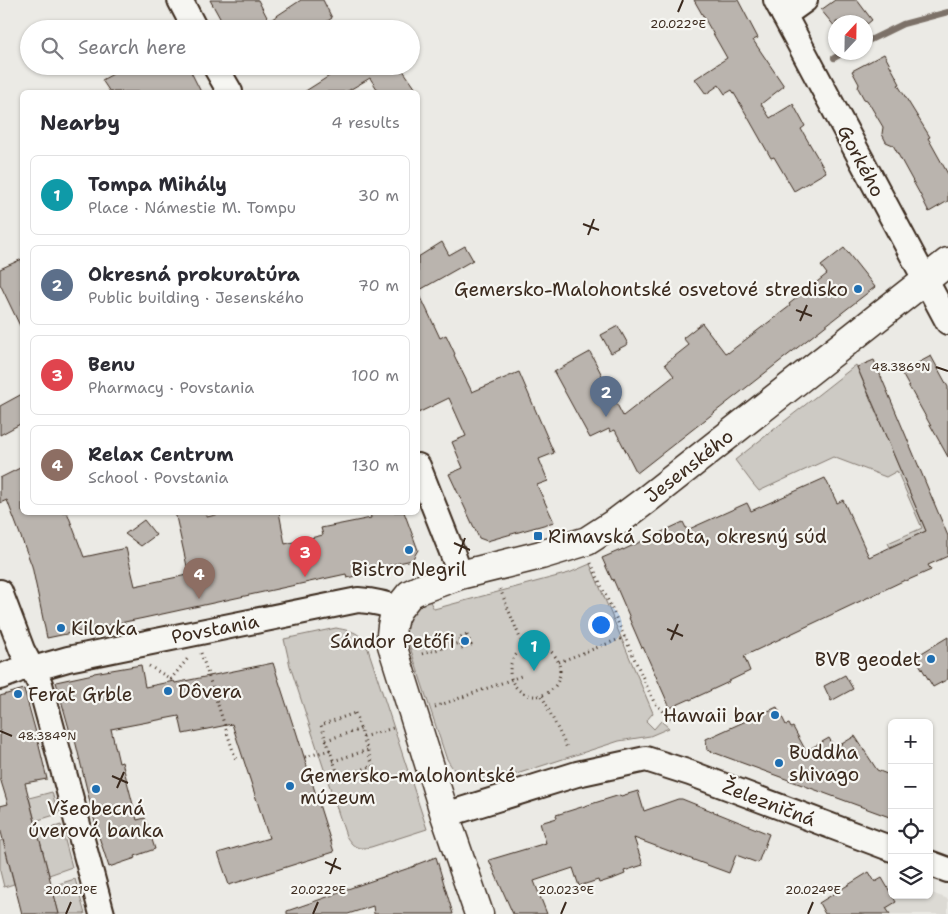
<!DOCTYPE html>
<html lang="en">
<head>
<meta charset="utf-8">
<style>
	body { margin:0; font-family:"Shantell Sans",sans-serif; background:#f2f2f3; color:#2b2b33 }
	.controls { position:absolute; right:15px; bottom:15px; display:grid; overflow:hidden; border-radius:8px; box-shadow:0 1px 4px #0004 }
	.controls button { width:45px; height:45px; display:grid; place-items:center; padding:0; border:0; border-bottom:1px solid #e1e1e2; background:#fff; color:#2b2b33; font:25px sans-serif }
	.compass { position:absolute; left:828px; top:15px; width:45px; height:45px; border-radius:50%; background:#fff; box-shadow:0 1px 4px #0004; rotate:22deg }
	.you { position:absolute; left:600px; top:624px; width:18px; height:18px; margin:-12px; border:4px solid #fff; border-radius:50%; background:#1a73e8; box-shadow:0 0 0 8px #1a73e833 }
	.badge { display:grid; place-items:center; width:32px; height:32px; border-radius:50%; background:#1f6fb2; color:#fff; font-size:16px; font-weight:700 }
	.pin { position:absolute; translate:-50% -41px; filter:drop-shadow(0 1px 2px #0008) }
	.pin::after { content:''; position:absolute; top:26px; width:18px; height:15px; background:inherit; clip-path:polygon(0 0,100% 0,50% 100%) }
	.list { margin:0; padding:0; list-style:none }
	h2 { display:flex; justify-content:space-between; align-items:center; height:65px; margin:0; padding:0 20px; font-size:21px }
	h2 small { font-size:16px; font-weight:400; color:#7c7c81 }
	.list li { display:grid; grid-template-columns:32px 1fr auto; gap:15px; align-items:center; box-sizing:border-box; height:80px; margin:0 10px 10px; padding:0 10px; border:1px solid #e1e1e2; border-radius:8px }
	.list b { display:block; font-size:19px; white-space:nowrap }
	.list p { margin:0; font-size:16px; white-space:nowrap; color:#7c7c81 }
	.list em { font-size:16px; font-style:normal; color:#7c7c81 }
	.icon { flex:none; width:28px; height:28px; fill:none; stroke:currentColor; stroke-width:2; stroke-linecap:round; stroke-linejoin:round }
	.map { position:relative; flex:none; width:948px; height:914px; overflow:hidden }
	.search { position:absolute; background:#fff; box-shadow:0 1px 4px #0004; left:20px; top:20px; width:400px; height:55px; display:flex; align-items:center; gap:12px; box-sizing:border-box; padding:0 18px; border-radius:28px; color:#7c7c81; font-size:19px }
	.panel { position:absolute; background:#fff; box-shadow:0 1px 4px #0004; left:20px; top:90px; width:400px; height:425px; border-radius:8px }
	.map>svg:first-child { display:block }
</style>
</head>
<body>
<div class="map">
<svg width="948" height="914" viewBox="0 0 948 914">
	<rect width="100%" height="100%" fill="#ebeae5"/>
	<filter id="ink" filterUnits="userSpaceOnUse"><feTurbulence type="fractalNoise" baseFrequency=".02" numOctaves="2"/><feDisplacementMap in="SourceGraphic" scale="10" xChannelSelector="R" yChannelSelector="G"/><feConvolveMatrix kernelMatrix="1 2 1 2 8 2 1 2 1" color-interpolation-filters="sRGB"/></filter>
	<g filter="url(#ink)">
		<path fill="#dcdad4" d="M929,892L948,899V914H874L892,895H929Z"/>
		<g fill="#cdcac4" stroke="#847a71">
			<path d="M856,365L926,531L890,547L888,543L922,528L897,471L886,477L833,457L759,491L753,484L735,460Z"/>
			<path d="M590,564L653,713L646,721L654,729L661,721L669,728L650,736L619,741L501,779C474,784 459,783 446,757L406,635L404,621L406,614L428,598L434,609L569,573Z"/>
			<path d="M336,628C355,632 359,631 368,649L427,829L371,847C357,850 353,847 346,836L290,666L284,639Z"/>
			<path d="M52,792L58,814L35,821L29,798Z"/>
			<path d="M61,825L72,867L49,875L38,834L42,833V831Z"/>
			<path d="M3,840L14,884L4,887L0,871V841Z"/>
			<path d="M75,879L85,914H59L52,888L56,887L55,885Z"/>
		</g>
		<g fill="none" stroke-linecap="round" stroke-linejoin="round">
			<g stroke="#7c7167" stroke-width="6">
				<path d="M866,42L903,24L948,12"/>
				<path d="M834,58L845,52"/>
			</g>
		</g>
		<g fill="#bab4ae" stroke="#3b2a1e">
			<path d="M210,0H258L269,21L301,0H323L332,18L316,29H226Z"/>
			<path d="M694,0H738L758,38L753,40L784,86L761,104L770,118L793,104L805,126L801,129L826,172L794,191L774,157L771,158L741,105L732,90L725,94L719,85L706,94L695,79L727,58Z"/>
			<path d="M835,0H857L872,20L866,25V22H836V28L821,10Z"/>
			<path d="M884,54L900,84L898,85L930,137L928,138L948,174V201L929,212L921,196L893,145L886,142L882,134L883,127L867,100L864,99L858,88L859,84L852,71Z"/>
			<path d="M108,66H188L201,92H110L102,80L113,74Z"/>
			<path d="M345,66H400L418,92H379L370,78L346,92H304Z"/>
			<path d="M442,242L449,255L465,246L473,260L418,291V257Z"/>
			<path d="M844,248L875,287L637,473L615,430L610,432L609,429L590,438L554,372L590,352L623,416L674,376L665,364L689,345L683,338L702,323L725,353L727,352L728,353L790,306L789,304L827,274L821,266Z"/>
			<path d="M22,259V330L0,284V269Z"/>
			<path d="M418,291L440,338L446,335L455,354L454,355L472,392L519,372L554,453L539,459L548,481L537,485L554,522L487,541L479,538L449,474L463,468L452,442L466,436L449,398L418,413Z"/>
			<path d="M618,326L628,344L611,353L601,335Z"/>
			<path d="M931,356L948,387V457L901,372Z"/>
			<path d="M874,360L948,536V556L928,565L931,570L906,581L905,580L744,656L750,671L729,681V682L690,700V699L670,708L643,647L642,648L629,618H630L613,579L612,580L602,558L623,549V550L683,522L687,530L747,503L751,511L825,478L837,503L843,500L869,557L926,531L879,420H880L857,367Z"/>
			<path d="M22,394V423L0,435V406Z"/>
			<path d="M22,467V512H67L84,557L126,548L135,586L187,575L190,580L175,512H206L207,517L228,512H279L285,544L323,535L321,528L371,518L370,512H404L418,550L412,560L368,570V573L347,578L346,574L144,618L47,638L32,566L7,500L0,503V478Z"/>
			<path d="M144,520L156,535L141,546L125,534Z"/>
			<path d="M948,637V679L933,687L915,657Z"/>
			<path d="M273,663L294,728H295L334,852L229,885L218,853L269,838L232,724L183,734L179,716L111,729L119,763L122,762L137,820L145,818L155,849L135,856L136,858L109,867L97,831L73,732H70L56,682L93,674L94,673L141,665L145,687L174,681L175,683Z"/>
			<path d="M845,675L853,689L831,701L824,686Z"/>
			<path d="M24,689L35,729L47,779L25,783L59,914H22L0,828V806L8,804L0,778V696Z"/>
			<path d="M777,707L786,725L789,724L791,728L793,727L806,751L829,738L835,748L855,736L877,770L892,776V818L707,750L706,739Z"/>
			<path d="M638,791L644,811L678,799H682L769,834L758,863L736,855L729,873L634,838L643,865L624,871L625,874L615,878L599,883L598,880L579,886L573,868L534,881L547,914H513L489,860L546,843L540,823L557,818L556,815L620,795L621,796Z"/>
			<path d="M436,857L453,914H374L373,906L348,914H287V911L333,895V894L415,866V865Z"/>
			<path d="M869,872L875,882L882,878L896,902L886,908L890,914H825L819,903Z"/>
		</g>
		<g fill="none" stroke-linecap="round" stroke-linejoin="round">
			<defs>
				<g id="street">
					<path d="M180,0L195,29"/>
					<path d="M776,0L948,322"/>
					<path d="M784,15L805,0"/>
					<path d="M215,66L230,92"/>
					<path d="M418,466L452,552L460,575"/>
					<path d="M0,592L22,650L40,684L102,914"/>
					<path d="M33,669L68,659L358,600C372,601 385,603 398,609"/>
					<path d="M0,677L16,671"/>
					<path d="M445,815L577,774L646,759L690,773L892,849"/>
					<path d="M929,863L948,870"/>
				</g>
				<path id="secondary" d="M479,914L445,815L392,645L391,635L392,626L394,617L398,609L410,594L418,590L460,575L541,555L587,541L618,521L646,500L948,262"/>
			</defs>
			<use href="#street" stroke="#3b2a1e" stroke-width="28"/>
			<use href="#secondary" stroke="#3b2a1e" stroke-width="31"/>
			<g stroke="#3b2a1e" stroke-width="3" stroke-dasharray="1 4" stroke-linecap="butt">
				<path d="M591,563L654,702L673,721"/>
				<path d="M500,589L524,648"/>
				<path d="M467,635L471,645L461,649L458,639Z"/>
				<circle cx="535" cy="671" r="25"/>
				<path d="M201,653L236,760"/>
				<path d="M422,654L459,643"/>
				<path d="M559,662L625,637"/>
				<path d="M149,666L171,679L189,657"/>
				<path d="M542,696L567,748"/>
				<path d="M435,707L521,676"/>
				<path d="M355,713L373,766L339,777L321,725Z"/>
				<path d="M363,737L393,728"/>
				<path d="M326,740L361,729"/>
				<path d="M305,757L330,750"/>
				<path d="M333,761L368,750"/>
			</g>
			<use href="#street" stroke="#f6f6f2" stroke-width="24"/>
			<use href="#secondary" stroke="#f6f6f2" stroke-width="28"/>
		</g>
	</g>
	<path fill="none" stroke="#3b2a1e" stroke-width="2" d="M678,12L683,0M583,224L599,230M588,235L594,219M796,310L812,316M800,321L807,305M936,367L948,371M454,543L470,550M459,554L465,538M667,629L683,636M671,640L678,624M0,731L12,736M112,776L128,783M117,788L124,772M325,862L341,869M330,874L336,858M66,914L71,902M313,914L318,902M561,914L566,902M808,914L813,902"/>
	<g fill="#1f6fb2" stroke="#f6f6f2" stroke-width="2">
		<circle cx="858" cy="289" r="5"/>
		<rect x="533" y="531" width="10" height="10" rx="2.5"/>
		<circle cx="409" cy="550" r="5"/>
		<circle cx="61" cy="628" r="5"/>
		<circle cx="465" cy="641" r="5"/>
		<circle cx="931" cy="659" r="5"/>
		<circle cx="168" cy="691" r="5"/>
		<circle cx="18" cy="694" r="5"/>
		<circle cx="775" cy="715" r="5"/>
		<circle cx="779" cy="763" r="5"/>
		<circle cx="290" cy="786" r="5"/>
		<circle cx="96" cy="789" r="5"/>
	</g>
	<g text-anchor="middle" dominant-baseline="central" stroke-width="4.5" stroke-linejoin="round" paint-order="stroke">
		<g font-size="19" fill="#3b2a1e" stroke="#f6f6f2">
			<text transform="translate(861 161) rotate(62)">Gorkého</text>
			<text transform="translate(689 466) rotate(-38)">Jesenského</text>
			<text transform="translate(215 629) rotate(-11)">Povstania</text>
			<text transform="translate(769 803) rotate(21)">Železničná</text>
		</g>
		<g font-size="19" fill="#3b2a1e" stroke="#f6f6f2" text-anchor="start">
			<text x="848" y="289" text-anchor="end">Gemersko-Malohontské osvetové stredisko</text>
			<text x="548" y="536">Rimavská Sobota, okresný súd</text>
			<text x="409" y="569" text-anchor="middle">Bistro Negril</text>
			<text x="71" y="628">Kilovka</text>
			<text x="455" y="641" text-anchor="end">Sándor Petőfi</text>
			<text x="921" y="659" text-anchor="end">BVB geodet</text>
			<text x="178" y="691">Dôvera</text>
			<text x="28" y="694">Ferat Grble</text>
			<text x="765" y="715" text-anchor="end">Hawaii bar</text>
			<text x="789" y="752">Buddha<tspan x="789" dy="22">shivago</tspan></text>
			<text x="300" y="775">Gemersko-malohontské<tspan x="300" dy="22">múzeum</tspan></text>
			<text x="96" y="808" text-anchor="middle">Všeobecná<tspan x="96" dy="22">úverová banka</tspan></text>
		</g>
	</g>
	<g font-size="12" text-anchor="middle" fill="#3b2a1e" stroke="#f6f6f2" stroke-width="4.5" stroke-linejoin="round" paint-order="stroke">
		<text x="678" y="28">20.022°E</text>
		<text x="901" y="371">48.386°N</text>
		<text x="47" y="740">48.384°N</text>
		<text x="71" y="894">20.021°E</text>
		<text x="318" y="894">20.022°E</text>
		<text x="566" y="894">20.023°E</text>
		<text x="813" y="894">20.024°E</text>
	</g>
</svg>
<div class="controls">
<button>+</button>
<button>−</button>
<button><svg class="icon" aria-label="locate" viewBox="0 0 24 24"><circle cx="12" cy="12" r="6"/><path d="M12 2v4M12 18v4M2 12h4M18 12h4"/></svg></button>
<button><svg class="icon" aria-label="layers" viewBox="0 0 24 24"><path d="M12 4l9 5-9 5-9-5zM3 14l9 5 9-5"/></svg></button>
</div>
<svg class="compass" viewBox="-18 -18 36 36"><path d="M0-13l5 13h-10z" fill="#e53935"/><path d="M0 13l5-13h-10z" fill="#7c7c81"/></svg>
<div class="you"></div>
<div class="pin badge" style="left:534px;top:671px;background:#0f9aa8">1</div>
<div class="pin badge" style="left:606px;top:417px;background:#5c6f8a">2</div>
<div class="pin badge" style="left:305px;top:577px;background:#e0444e">3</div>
<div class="pin badge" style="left:199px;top:599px;background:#8d6e63">4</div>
<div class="search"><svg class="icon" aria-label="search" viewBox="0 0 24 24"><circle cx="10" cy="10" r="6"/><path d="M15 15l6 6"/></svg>Search here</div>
<section class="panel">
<h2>Nearby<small>4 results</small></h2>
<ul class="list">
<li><span class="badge" style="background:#0f9aa8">1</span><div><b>Tompa Mihály</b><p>Place · Námestie M. Tompu</p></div><em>30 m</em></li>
<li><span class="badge" style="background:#5c6f8a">2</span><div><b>Okresná prokuratúra</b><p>Public building · Jesenského</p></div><em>70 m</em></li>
<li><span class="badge" style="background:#e0444e">3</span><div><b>Benu</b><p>Pharmacy · Povstania</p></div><em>100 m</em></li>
<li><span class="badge" style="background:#8d6e63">4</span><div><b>Relax Centrum</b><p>School · Povstania</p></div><em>130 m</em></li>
</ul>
</section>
</div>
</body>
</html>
